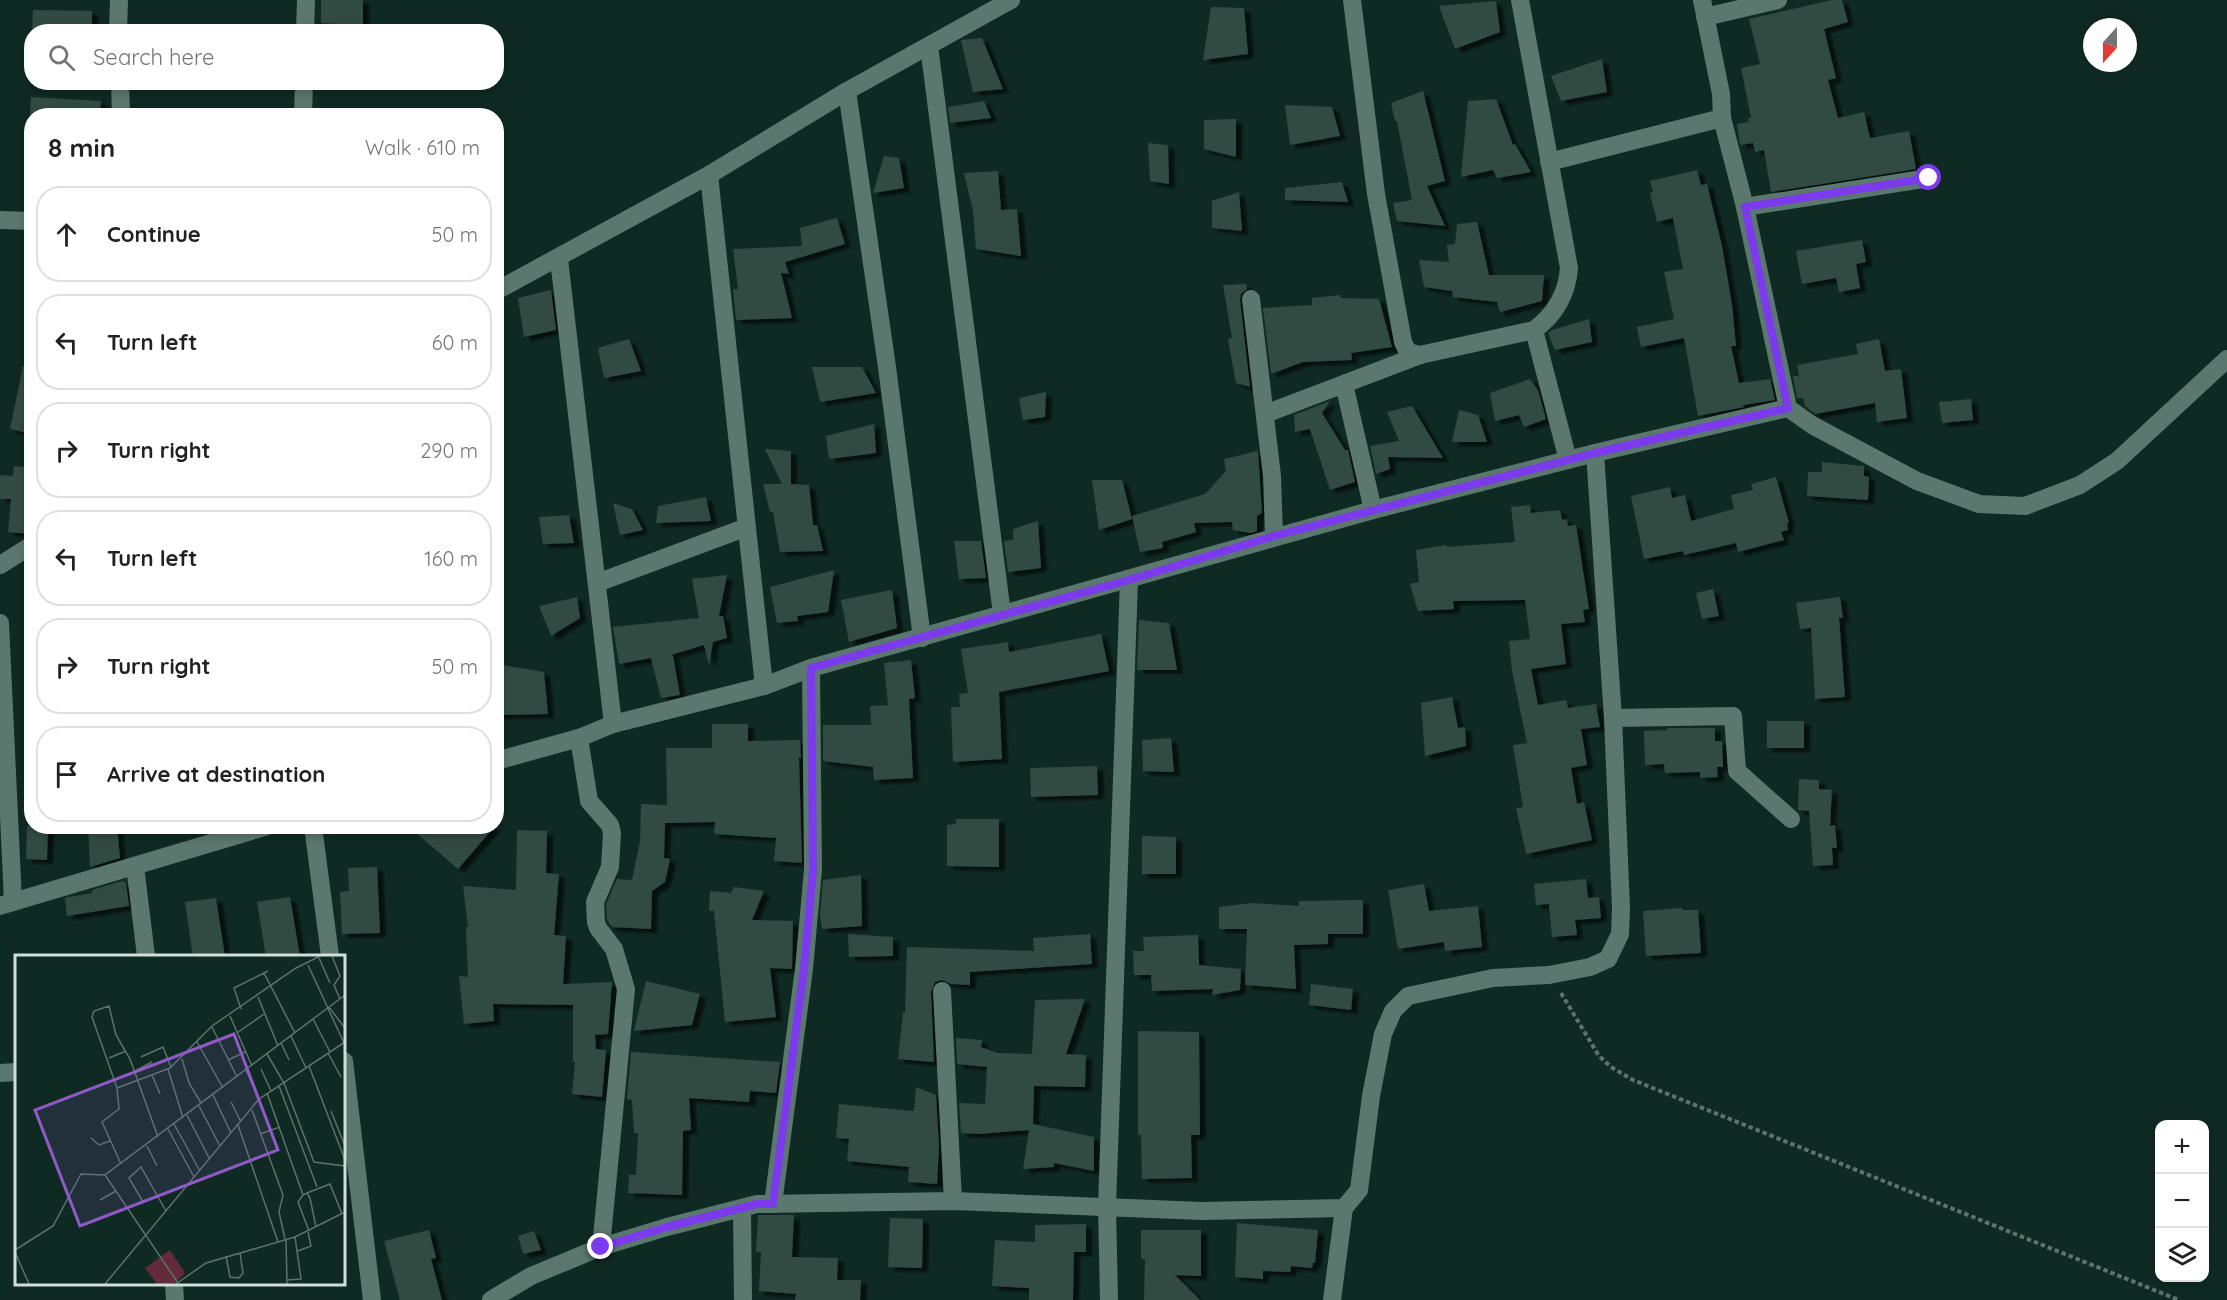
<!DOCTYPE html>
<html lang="en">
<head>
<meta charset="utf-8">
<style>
	body { margin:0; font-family:Quicksand,sans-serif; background:#f6f6f6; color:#202124 }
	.controls { position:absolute; right:18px; bottom:18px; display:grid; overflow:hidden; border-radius:12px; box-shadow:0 3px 9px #0003 }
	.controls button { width:54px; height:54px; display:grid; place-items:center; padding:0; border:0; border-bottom:2px solid #e0e0e0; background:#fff; color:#202124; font:30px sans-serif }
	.compass { position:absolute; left:2083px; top:18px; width:54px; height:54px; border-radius:50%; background:#fff; box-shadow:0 3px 9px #0003; rotate:201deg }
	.stop { position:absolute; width:18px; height:18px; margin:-14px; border:4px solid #7c3aed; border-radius:50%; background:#fff }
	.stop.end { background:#7c3aed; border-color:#fff; box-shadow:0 2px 6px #0008 }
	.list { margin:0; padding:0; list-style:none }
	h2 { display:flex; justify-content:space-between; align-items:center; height:78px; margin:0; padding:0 24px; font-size:26px }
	h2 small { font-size:20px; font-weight:400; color:#757577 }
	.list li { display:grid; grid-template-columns:39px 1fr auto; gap:18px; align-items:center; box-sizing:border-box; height:96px; margin:0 12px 12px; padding:0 12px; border:2px solid #e0e0e0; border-radius:24px }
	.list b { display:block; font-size:22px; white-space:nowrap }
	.list em { font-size:20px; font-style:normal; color:#757577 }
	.icon { flex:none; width:33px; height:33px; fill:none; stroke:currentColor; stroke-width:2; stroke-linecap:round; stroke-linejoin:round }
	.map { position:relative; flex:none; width:2227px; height:1300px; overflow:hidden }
	.search { position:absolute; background:#fff; box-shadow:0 3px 9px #0003; left:24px; top:24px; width:480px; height:66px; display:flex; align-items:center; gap:15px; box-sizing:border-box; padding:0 21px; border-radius:24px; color:#757577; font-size:22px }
	.panel { position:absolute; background:#fff; box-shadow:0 3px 9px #0003; left:24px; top:108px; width:480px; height:726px; border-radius:24px }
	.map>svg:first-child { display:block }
</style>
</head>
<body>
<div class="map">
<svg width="2227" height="1300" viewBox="0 0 2227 1300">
	<defs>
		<filter id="shadow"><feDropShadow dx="6" dy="4" stdDeviation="1.5" flood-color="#0009"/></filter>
	</defs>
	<rect width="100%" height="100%" fill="#0f2a23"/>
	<g fill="#304b42" filter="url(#shadow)">
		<path d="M321,0H363V26L321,23Z"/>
		<path d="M1832,0H1842L1848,22L1824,29L1836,78L1828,80L1838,118L1864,112L1870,138L1909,131L1916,169L1771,192L1764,150L1755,152L1753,143L1740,145L1737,124L1749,122L1748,118H1751L1741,68L1760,64L1749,19Z"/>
		<path d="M1496,1L1500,32L1455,49L1439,6Z"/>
		<path d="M1211,7L1244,8L1248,54L1203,60Z"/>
		<path d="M33,10L92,11V32H32Z"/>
		<path d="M982,38L1003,89L973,92L961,40Z"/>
		<path d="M1602,59L1607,92L1561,101L1551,76Z"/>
		<path d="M1423,91L1445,181L1427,186L1445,226L1397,221L1393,203L1412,200L1397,121H1395L1391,103Z"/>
		<path d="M31,97L101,101L100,116H30Z"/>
		<path d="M1496,99L1513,145L1515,144L1531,172L1497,178L1493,170L1461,177L1468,101Z"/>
		<path d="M984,101L991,118L950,123L948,107Z"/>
		<path d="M1285,105L1332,107L1340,136L1290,145Z"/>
		<path d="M1236,119V157L1204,149V120Z"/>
		<path d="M1148,143L1168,145L1169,184L1150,181Z"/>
		<path d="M884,156L899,158L904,188L873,193Z"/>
		<path d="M1697,170L1701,185L1707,184L1722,246L1732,305L1736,346H1731L1739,383L1770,379L1775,400L1743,405L1744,407L1698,416L1684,338L1641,347L1637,327L1674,319L1664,272L1683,269L1673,218L1657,222L1650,193L1653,192L1650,181Z"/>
		<path d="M998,171L1001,210L1017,209L1021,256L976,249L973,211L964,173Z"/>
		<path d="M1342,182L1348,202L1285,200V188Z"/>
		<path d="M1239,192L1242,231L1212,228V201Z"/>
		<path d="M837,218L845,244L785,262L789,274L781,273L792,318L736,320L733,289H738L733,249L802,246L800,228Z"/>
		<path d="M1477,222L1489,275H1544L1542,301L1500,312L1497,302L1453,297L1452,291L1424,287L1419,260L1449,262L1447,245L1455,244L1457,224Z"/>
		<path d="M1862,240L1866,262L1856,264L1860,288L1839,292L1836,278L1802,284L1796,251Z"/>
		<path d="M1246,284L1247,289L1241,294L1240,300L1250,387L1236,383L1228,339L1232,338L1223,285Z"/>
		<path d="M551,290L556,330L524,337L518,298Z"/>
		<path d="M1340,295L1341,298L1379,299L1392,347L1351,353L1352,360L1303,362L1271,374L1263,308L1312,305V298Z"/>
		<path d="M1589,319L1592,342L1555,350L1548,333L1552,330Z"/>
		<path d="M629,339L641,371L604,378L598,348Z"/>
		<path d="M1879,339L1885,371L1901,369L1907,418L1877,422L1875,403L1815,414L1805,406L1803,398H1797L1793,376H1799L1797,365L1858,354L1856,344Z"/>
		<path d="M23,366H32V434L10,429Z"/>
		<path d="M812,367H862L876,393L820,402Z"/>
		<path d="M1530,379L1538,390L1546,419L1524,427L1519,415L1495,421L1490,393Z"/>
		<path d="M1046,392L1045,417L1023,420L1019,398Z"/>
		<path d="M1971,399L1973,420L1942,423L1939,402Z"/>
		<path d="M1330,401L1322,413L1345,450H1348L1355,482L1330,490L1310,429L1295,432L1294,415Z"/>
		<path d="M1412,406L1443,458L1388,457L1390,469L1376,474L1370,446L1399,441L1387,412Z"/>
		<path d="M1459,410L1478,415L1487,442H1452Z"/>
		<path d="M874,424L876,453L829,459L826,436Z"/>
		<path d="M765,449L791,451V484L809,485L813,525H817L823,551L780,552L773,512H770L763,484H782Z"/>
		<path d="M1258,451L1262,513L1257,516V531L1251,533L1233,530L1232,522L1194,523L1196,532L1162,542L1163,548L1140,552L1132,516L1205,494L1226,471L1224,459Z"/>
		<path d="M1822,462L1864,466V476L1869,477L1868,500L1807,496L1808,472H1822Z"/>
		<path d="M14,466L32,468L30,534L8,532L11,499H0V475L13,476Z"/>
		<path d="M1776,477L1789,523H1787L1788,530L1781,532L1784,540L1738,552L1736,543L1684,555L1683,551L1644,559L1631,496L1670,487L1672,498L1685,495L1691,521L1734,509L1731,495L1753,490L1751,484Z"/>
		<path d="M1092,480H1122L1132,519L1099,530Z"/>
		<path d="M706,497L711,521L656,523L658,506Z"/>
		<path d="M613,503L632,509L643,530L620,535Z"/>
		<path d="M1530,505L1531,513L1560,510L1562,520L1567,519L1568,526L1576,525L1589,609L1583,610L1585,622L1561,624L1566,664L1531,669L1538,705L1566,700L1568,708L1596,704L1600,727L1581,729L1587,765L1571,768L1577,804L1584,802L1592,840L1526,854L1516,808L1523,807L1513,745L1527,743L1512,671L1509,641L1530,639L1525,600L1453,601L1454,609L1418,611L1410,584L1419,582L1416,550L1446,545L1447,547L1515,542L1511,507Z"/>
		<path d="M569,515L574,543L543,544L539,517Z"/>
		<path d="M1038,521L1041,568L1008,572L1004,541L1013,540V529Z"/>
		<path d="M954,541H981L986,578L959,579Z"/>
		<path d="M834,570L828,612L797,616L798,621L777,623L770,587Z"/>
		<path d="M727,575L719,616H723L727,638L713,642L709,665L704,645L671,655L673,656L680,695L661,698L651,658L619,664L613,627L699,618L692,579Z"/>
		<path d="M1713,589L1719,616L1702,619L1696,593Z"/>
		<path d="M892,590L897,628L849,642L841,600Z"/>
		<path d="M577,597L580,618L551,636L539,606Z"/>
		<path d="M1840,597L1843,618H1839L1845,697L1815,699L1811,628L1800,629L1796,603Z"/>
		<path d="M1139,620L1169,623L1177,670H1137Z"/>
		<path d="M1101,634L1109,671L999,692L1002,759L953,762L951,707H960L959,694L968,693L961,649L1008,642L1009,652Z"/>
		<path d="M911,660L915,698L909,699L913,778L874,780L873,767L823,761V725H873L871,724L870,706L888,705L884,663Z"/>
		<path d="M496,664L544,672L548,714L496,715Z"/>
		<path d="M1452,697L1458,728L1465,727L1466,746L1425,756L1421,703Z"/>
		<rect x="1767" y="721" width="37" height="27"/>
		<path d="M712,724H748V741L800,740L801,758H799L802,863L774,861L776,838L714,834L715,822L665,823L664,858L670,859L665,882L652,891L651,929L612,927L607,920L606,904L617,879L632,880L640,841L641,804L667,805L666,748H712Z"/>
		<path d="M1667,728H1715V741H1722L1723,767H1717L1718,777L1700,778V772L1665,773L1664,764L1645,765L1644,731L1667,730Z"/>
		<path d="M1171,738L1174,772L1143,771L1142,740Z"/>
		<path d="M1097,766L1098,795L1031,797L1030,768Z"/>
		<path d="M1799,779L1819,780V789L1832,790L1830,826L1835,825L1837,848H1832L1833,865L1813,866L1809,811L1798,810Z"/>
		<path d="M956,819H999V867L947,866V825L956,824Z"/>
		<path d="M27,826H48L47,860L26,859Z"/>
		<path d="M88,826H117L120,858L90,867Z"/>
		<path d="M408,826H495L458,869Z"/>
		<path d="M517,830L547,831L546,873L559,874L554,935L566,936L563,984L612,982L608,1034L595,1035L596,1049L606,1050L602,1097L572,1094L575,1062H573V1005L493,1004L494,1021L464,1024L459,976L468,977L466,927H468L463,886L516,890Z"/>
		<path d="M1142,836L1176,837V874H1142Z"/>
		<path d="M377,867L380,933L342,934L340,892L349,891L348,868Z"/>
		<path d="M861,875L862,926L822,929L820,915L823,880Z"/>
		<path d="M1586,879L1588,898L1599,897L1601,918L1575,920L1577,935L1552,937L1549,904L1536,905L1534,884Z"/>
		<path d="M122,881L126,882L129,906L67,916L65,898L92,893V890Z"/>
		<path d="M1424,884L1429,911L1478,906L1482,947L1445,951L1444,942L1398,949L1388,890Z"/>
		<path d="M734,887L764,891L752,920L793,921L792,969L770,968L776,1017L725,1022L714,911H709L710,891L731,893Z"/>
		<path d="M290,897L300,957H266L257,902Z"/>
		<path d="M216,898L225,957H193L185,902Z"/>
		<path d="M1363,900V934H1328V944L1294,945L1296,989L1245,985L1247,929H1219V907L1252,903L1299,906V901Z"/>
		<path d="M1682,908V910H1698L1701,953L1646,956L1643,911Z"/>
		<path d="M848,934L893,937V956L849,957Z"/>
		<path d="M1090,934L1092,964L970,972V985L951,984L942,980L935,982L931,992L934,1062L898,1059L903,1013H905L907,947L1034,951L1033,938Z"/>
		<path d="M1198,935L1199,965L1241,969L1240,990L1212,995L1213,989L1152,991L1151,975H1134L1133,951H1144L1143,937Z"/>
		<path d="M646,981L700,994L692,1025L634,1031Z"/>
		<path d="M1311,984L1353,989L1351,1010L1309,1005Z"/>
		<path d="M1085,999L1066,1054L1086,1055L1085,1087L1034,1086L1033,1124L1094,1137V1171L1054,1163V1167L1023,1169L1029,1130L978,1134L961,1133L959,1103L985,1104L987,1067L957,1064L956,1038L982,1040L981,1047L997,1053L1032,1054L1035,1000Z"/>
		<path d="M1138,1031L1199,1032L1200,1135H1191L1192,1178L1142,1179L1141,1135H1138Z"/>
		<path d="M631,1052L780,1062L776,1093L750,1091L749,1102L689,1098L691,1130L683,1131L682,1195L628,1193L629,1175H636L638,1133H634L632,1100L627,1099Z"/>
		<path d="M916,1087L936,1095L939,1147L937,1184L908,1182L909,1167L847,1161L849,1139L836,1138L839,1104L914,1111Z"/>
		<path d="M758,1215H794L792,1257L838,1258L837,1280H861L860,1300H795L796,1294L759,1291L761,1252H756Z"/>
		<path d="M890,1218L923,1219L922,1268L888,1267Z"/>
		<path d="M1237,1223L1318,1230L1315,1263H1313L1312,1268L1291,1266L1290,1272L1263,1271V1279L1235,1277Z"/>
		<path d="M1086,1224V1252H1074L1073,1300H1029V1288L992,1286L995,1240L1035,1242V1225Z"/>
		<path d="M429,1230L436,1258L431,1259L442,1300H400L384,1241Z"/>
		<path d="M1141,1230H1201V1276L1175,1275L1200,1300H1144L1145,1259H1141Z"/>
		<path d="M534,1231L541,1250L523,1254L518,1236Z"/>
	</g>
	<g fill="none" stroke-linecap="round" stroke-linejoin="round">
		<path stroke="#5d736d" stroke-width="4" stroke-dasharray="4.5 3" stroke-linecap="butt" d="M1561,993L1599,1056L1611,1067L1633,1080L2179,1300"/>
		<g stroke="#5b786e" stroke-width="18">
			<path d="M1352,0L1376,194L1403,342L1408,352L1420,355L1534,330C1556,314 1567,294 1569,268L1520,0"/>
			<path d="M1705,17L1778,0"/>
			<path d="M118,32L119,0"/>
			<path d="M305,32L306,0"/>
			<path d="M929,46L1002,614"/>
			<path d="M120,82L121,116"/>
			<path d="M847,91L887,367L922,638"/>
			<path d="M303,116L304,82"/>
			<path d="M1549,162L1722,118"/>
			<path d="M709,175L764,686"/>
			<path d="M1745,207L1929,178"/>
			<path d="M0,220L32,221"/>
			<path d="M559,259L613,724"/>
			<path d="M496,291L709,175L847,91L1011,0"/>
			<path d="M1251,299L1272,476L1274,536"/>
			<path d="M1534,330L1568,460"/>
			<path d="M1344,384L1373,510"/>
			<path d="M1788,408L1812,425L1917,481L1979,504L2025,506L2080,485L2117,461L2227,359"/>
			<path d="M1265,414L1420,355"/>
			<path d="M0,565L32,545"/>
			<path d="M597,583L747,527"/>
			<path d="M0,623L13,902"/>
			<path d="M1613,718L1733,716L1737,771L1791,819"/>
			<path d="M579,738L589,801L610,825L612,833L610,867L595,902L596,922L598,928L614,949L626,989L601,1247"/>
			<path d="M496,761L579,738L613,724L764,686L811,668L1373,510L1595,453L1788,408L1745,207L1722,118L1721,94L1702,0"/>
			<path d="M313,826L330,956"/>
			<path d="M135,866L146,956"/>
			<path d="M0,906L268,826"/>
			<path d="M942,991L953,1201"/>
			<path d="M344,1061L372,1300"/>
			<path d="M0,1073L16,1072"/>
			<path d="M773,1204L804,969L813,870L811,668"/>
			<path d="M742,1208L743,1300"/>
			<path d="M174,1284L175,1300"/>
			<path d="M491,1300L531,1276L601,1247L667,1227L757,1204L953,1201L1202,1211L1344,1208L1359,1190L1371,1096L1383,1034L1393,1011L1408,996L1493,978L1549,975L1590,967L1608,959L1620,934L1621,908L1613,718L1595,453"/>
			<path d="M1109,1300L1107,1206L1129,580"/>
			<path d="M1332,1300L1344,1208"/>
		</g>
	</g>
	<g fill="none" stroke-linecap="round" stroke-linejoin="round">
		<path stroke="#7c3aed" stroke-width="8" d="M601,1247L667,1227L757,1204H773L804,969L813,870L811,668L1129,580L1274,536L1595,453L1788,408L1745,207L1929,178"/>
	</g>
	<g transform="translate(15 955)">
		<rect width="330" height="330" fill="#0f2a23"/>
		<path d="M155,295L170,318L159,329H142L130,313Z" fill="#622a3a"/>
		<path fill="none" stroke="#5c726c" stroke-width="1.5" d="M317,1L325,21L319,30L325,44M304,3L315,28M293,10L329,88M249,18L280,78M243,42L263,91M314,52L329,72M226,54L219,33L253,16M215,61L237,111M298,64L315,97M197,72L222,122M222,78L249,59M276,81L291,113M182,87L208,133M266,88L274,105M313,98L326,122M252,99L269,128L299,207L330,211M126,102L148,92L156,112M94,103L111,96M167,104L174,128L186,148M213,105L230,97M294,111L330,205M153,114L168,163M246,114L256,136M231,115L244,144M120,116L137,107M137,120L145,139M264,131L302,232M102,133L77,62L79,56L94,51L101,80L115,104L143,182M252,138L288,240L292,238L295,243L301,272M198,140L216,178M216,147L226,167M184,151L205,191M237,155L268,240L264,257L270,284M316,156L330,191M172,160L194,203M159,169L185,216M223,170L263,287M153,174L179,222M245,179L265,172M76,183L84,190L95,186M132,191L142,211M106,209L87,167L104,154L102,133L155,113L197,71L281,13L305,1M292,238L315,229L327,259M288,240L283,247L294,276M85,245L101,236M128,247L114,223L126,212L151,256M271,284L272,329M0,295L38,271L66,219L90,220M283,296L296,291L293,277M0,297L14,329M211,301L215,322L224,323L228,318L225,298M272,325L286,324L280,282M163,328L90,220L330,40M90,329L244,144L330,87M161,329L191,308L280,282L330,257"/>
		<path fill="#9059c6" fill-opacity="0.15" stroke="#9059c6" stroke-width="3" d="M219,79L263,195L65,271L20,155Z"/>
		<rect width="330" height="330" fill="none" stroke="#d0dfda" stroke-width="3"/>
	</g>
</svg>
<div class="controls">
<button>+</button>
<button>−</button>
<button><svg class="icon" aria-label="layers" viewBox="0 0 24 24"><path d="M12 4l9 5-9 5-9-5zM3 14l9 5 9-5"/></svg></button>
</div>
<svg class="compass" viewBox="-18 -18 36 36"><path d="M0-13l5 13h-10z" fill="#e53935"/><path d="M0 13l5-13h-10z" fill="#757577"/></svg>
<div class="stop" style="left:1929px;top:178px"></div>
<div class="stop end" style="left:601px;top:1247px"></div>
<div class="search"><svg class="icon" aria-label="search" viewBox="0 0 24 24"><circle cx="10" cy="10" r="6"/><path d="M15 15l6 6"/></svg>Search here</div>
<section class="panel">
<h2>8 min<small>Walk · 610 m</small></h2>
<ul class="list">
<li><svg class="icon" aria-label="ahead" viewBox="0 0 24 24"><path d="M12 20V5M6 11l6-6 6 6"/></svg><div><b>Continue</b></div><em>50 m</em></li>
<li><svg class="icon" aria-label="left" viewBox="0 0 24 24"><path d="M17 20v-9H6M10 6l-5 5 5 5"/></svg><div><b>Turn left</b></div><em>60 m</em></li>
<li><svg class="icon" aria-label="right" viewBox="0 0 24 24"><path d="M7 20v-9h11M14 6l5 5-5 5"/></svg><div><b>Turn right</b></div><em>290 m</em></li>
<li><svg class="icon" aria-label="left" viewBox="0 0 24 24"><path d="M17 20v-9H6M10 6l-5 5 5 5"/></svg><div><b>Turn left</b></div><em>160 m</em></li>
<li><svg class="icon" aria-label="right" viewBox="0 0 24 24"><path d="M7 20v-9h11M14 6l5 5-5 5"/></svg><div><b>Turn right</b></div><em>50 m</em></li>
<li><svg class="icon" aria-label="arrive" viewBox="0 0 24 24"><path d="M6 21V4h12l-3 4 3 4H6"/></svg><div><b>Arrive at destination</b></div></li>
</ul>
</section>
</div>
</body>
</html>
